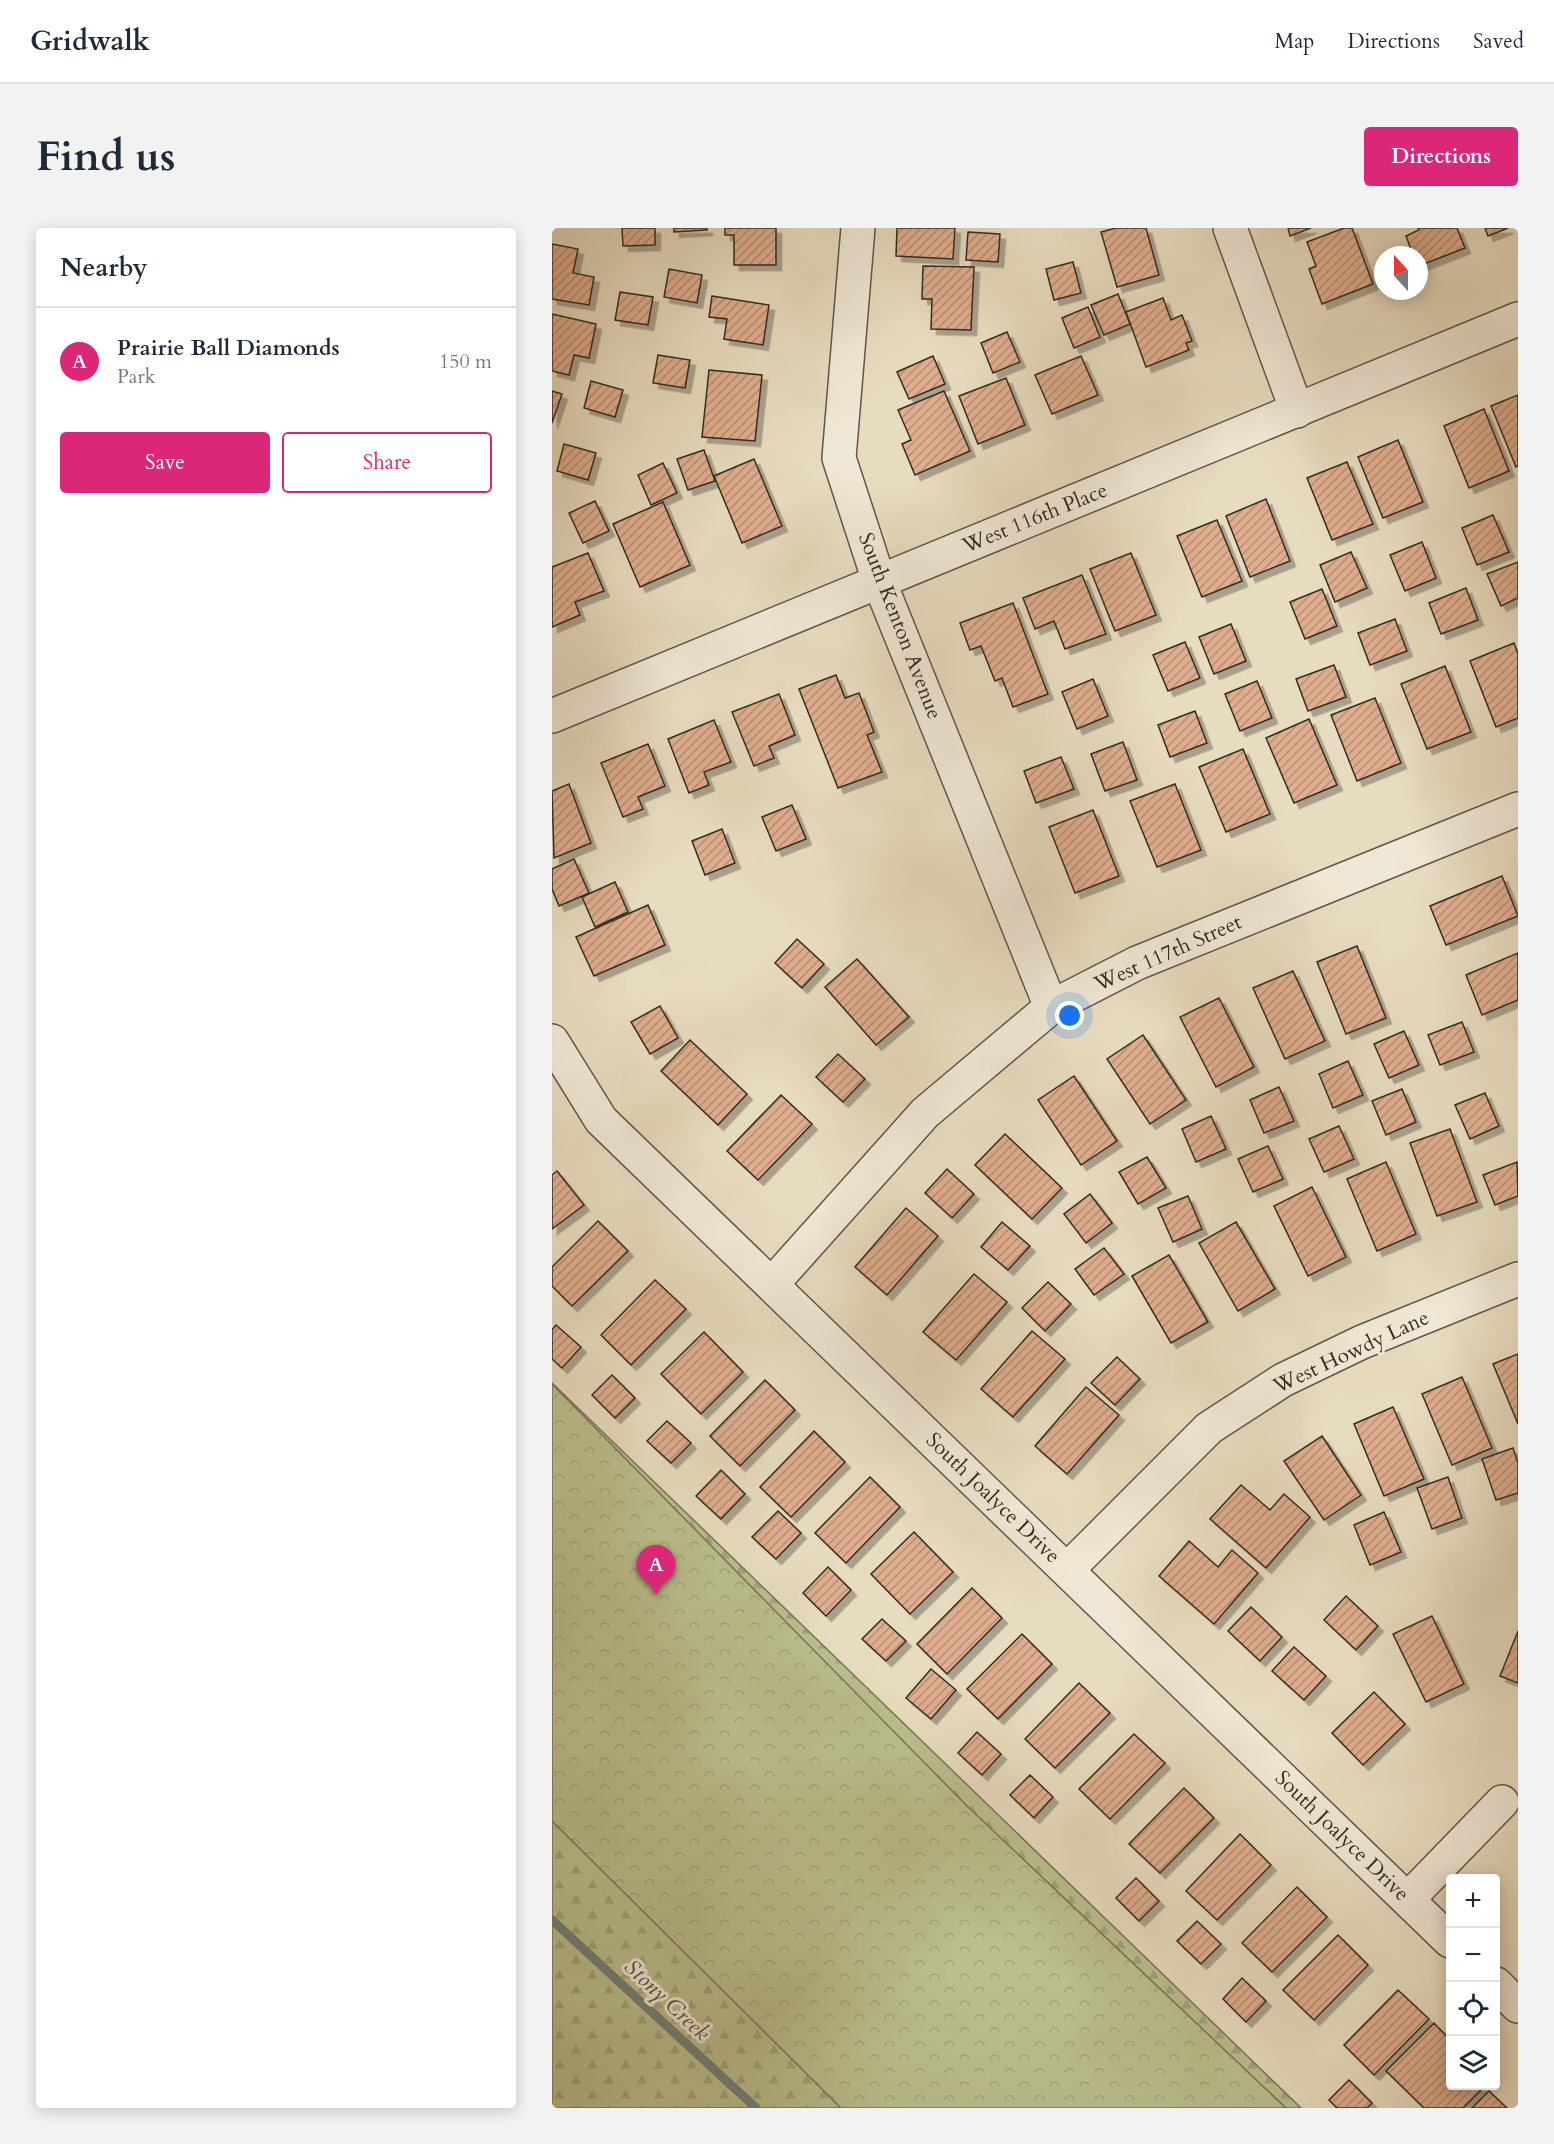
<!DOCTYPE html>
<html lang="en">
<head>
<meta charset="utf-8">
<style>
	body { margin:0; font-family:Cardo,serif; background:#f2f2f3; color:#1f2937 }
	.controls { position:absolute; right:18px; bottom:18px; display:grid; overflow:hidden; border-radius:6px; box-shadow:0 3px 15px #0003 }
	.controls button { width:54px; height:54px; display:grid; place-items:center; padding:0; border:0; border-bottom:2px solid #e0e1e3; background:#fff; color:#1f2937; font:30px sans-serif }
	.compass { position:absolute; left:822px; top:18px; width:54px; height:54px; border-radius:50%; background:#fff; box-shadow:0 3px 15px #0003; rotate:339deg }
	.you { position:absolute; left:518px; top:788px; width:21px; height:21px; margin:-15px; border:4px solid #fff; border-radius:50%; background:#1a73e8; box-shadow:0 0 0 9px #1a73e833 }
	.badge { display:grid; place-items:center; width:39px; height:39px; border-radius:50%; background:#db2777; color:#fff; font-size:20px; font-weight:700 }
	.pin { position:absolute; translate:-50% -50px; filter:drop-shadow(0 2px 3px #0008) }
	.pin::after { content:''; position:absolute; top:32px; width:21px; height:18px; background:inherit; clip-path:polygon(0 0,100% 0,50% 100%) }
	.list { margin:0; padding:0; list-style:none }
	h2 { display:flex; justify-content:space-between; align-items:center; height:78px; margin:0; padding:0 24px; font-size:26px }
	h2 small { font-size:20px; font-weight:400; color:#747a83 }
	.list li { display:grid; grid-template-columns:39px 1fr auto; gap:18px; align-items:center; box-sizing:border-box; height:108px; padding:0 24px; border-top:2px solid #e0e1e3 }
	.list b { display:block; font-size:22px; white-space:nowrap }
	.list p { margin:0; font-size:20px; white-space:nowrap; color:#747a83 }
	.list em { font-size:20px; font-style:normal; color:#747a83 }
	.actions { display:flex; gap:12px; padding:18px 24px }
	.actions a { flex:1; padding:14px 0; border:2px solid #db2777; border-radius:6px; text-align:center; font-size:21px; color:#db2777 }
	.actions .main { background:#db2777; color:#fff }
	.icon { flex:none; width:33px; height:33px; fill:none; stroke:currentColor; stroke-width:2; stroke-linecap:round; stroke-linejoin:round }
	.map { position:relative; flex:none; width:966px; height:1880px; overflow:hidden; border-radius:6px }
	header { display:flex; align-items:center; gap:36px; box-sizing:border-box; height:84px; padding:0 30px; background:#fff; border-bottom:2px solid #e0e1e3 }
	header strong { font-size:28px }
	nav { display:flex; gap:33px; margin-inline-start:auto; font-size:21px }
	.intro { display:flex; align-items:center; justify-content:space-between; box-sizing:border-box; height:144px; padding:0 36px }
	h1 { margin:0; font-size:42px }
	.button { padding:15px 27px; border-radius:6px; background:#db2777; color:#fff; font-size:21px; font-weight:700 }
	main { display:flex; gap:36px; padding:0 36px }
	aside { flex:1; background:#fff; border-radius:6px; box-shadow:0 3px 15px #0003 }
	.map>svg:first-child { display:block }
</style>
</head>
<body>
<header>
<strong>Gridwalk</strong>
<nav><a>Map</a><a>Directions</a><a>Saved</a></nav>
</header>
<div class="intro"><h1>Find us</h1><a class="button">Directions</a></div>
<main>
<aside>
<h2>Nearby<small></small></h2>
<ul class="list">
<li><span class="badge">A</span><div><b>Prairie Ball Diamonds</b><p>Park</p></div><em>150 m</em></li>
</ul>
<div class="actions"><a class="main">Save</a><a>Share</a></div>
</aside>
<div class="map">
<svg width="966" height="1880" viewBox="0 0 966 1880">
	<defs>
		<pattern id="forest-firs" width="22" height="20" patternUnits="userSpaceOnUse" patternTransform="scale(1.5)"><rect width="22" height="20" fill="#bbbf8e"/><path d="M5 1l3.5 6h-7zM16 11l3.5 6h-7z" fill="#a1a47a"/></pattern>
		<pattern id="park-crowns" width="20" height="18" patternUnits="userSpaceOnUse" patternTransform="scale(1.5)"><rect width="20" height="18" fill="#bbbf8e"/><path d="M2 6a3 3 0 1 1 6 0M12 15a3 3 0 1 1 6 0" fill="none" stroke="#a1a47a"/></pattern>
		<pattern id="building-hatch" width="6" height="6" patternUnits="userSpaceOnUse" patternTransform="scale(1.5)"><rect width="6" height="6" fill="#e0ae8e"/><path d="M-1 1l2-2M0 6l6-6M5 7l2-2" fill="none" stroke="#b68e74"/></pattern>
		<filter id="shadow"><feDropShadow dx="5.5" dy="5.5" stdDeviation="0" flood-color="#0004"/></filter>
	</defs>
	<rect width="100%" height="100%" fill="#e8dcc0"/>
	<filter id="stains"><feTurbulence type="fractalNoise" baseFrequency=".00333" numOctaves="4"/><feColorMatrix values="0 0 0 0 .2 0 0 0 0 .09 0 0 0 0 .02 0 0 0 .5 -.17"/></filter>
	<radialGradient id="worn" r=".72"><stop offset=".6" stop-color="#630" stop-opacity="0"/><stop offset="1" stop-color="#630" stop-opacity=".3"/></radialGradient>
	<path fill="url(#forest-firs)" stroke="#787458" stroke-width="1.5" d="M0,1155L749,1880H0Z"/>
	<path fill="url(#park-crowns)" stroke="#787458" stroke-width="1.5" d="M0,1156L415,1578L734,1880H289L0,1593Z"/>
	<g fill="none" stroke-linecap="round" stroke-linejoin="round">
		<path stroke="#6f8179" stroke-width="9" d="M0,1692L204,1880"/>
	</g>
	<g fill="url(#building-hatch)" stroke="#342a22" stroke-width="1.5" filter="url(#shadow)">
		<path d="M70,0H103V17L71,18Z"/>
		<path d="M122,0H155V2L122,4Z"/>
		<path d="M173,0H224V37H182V7H173Z"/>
		<path d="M345,0H403L401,31L344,28Z"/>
		<path d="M564,0H594L607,47L565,59L549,4Z"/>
		<path d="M736,0H759L738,8Z"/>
		<path d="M792,0H800L821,56L770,76L757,41L764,38L755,14Z"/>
		<path d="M866,0H905L913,20L867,38V27H861L854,8L867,2Z"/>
		<path d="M933,0H956L936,8Z"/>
		<path d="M416,4L448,6L446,34L414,32Z"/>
		<path d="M0,16L26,21L21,45L42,49L37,77L0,71Z"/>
		<path d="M521,34L529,65L502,72L494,41Z"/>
		<path d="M371,38L422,39L419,102L379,101L380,71H370Z"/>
		<path d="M117,41L150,47L145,75L112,69Z"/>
		<path d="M68,64L101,69L96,97L63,92Z"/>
		<path d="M566,66L578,96L552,107L539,77Z"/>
		<path d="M160,68L217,77L211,117L172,111L175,91L157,89Z"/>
		<path d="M611,70L619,92L630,87L640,113L634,115L637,122L594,139L574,84Z"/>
		<path d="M536,79L548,109L522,120L510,90Z"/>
		<path d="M0,86L44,96L37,130L22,127L17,147L0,143Z"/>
		<path d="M455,104L468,134L441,145L429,115Z"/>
		<path d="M106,127L138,132L133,160L101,155Z"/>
		<path d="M381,128L393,156L357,171L345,144Z"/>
		<path d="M529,128L546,167L500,186L483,147Z"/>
		<path d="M157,142L210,147L203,213L150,209Z"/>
		<path d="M454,150L473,197L426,216L407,168Z"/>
		<path d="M39,153L71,162L63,189L32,180Z"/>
		<path d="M0,163L10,166L0,195Z"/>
		<path d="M392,163L418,223L363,247L350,216L359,212L346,182Z"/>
		<path d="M966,167V238L964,239L939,178Z"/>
		<path d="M932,181L957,243L917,260L892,198Z"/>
		<path d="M846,212L871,274L831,290L806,229Z"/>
		<path d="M12,216L44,225L36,252L5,243Z"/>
		<path d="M152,222L163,253L136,262L125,231Z"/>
		<path d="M202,231L230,298L190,315L162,248Z"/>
		<path d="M795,234L821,296L780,312L755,250Z"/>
		<path d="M111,235L125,265L99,277L86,247Z"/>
		<path d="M714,271L738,333L698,349L674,288Z"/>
		<path d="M43,273L57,303L31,315L17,285Z"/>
		<path d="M111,274L138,337L88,359L61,296Z"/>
		<path d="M941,287L957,324L925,337L910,300Z"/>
		<path d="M665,292L690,353L650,369L625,308Z"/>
		<path d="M870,314L884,350L853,363L838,327Z"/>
		<path d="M799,324L815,360L783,374L768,337Z"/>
		<path d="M36,325L52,363L23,374L28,387L0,399V339Z"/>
		<path d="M579,325L604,387L563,403L538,341Z"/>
		<path d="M966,334V370L949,378L935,346Z"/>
		<path d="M530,347L554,406L513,421L502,393L483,401L471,370Z"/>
		<path d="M914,360L926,392L889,406L877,375Z"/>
		<path d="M770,361L785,398L753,411L738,374Z"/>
		<path d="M461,375L496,466L461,479L450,450L443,453L429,418L418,422L408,395Z"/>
		<path d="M843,391L855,423L818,437L806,405Z"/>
		<path d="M679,396L694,433L662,446L647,409Z"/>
		<path d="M633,414L648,450L616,463L601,427Z"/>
		<path d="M962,415L966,426V490L944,499L918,433Z"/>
		<path d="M782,437L794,469L756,483L744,451Z"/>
		<path d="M893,438L919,504L875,521L849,456Z"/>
		<path d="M284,447L293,470L307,465L322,504L315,507L330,544L286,560L247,461Z"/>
		<path d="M541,451L556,488L525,501L510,464Z"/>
		<path d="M705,453L720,490L688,503L673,466Z"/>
		<path d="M227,466L243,507L217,518L222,530L202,538L180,484Z"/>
		<path d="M823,470L849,535L805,553L779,487Z"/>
		<path d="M643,483L655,515L618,529L606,497Z"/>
		<path d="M757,491L785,557L742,575L714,510Z"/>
		<path d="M162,492L179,534L152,544L157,557L137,565L116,511Z"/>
		<path d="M571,514L585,552L553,563L539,526Z"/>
		<path d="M96,516L113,558L86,569L91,581L71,589L49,535Z"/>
		<path d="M691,521L718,586L674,604L647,539Z"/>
		<path d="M509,529L522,561L484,575L472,543Z"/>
		<path d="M17,556L39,615L2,630L0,563Z"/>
		<path d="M623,556L649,622L605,639L578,573Z"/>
		<path d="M240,577L254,611L224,623L210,589Z"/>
		<path d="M541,582L567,648L523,665L497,599Z"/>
		<path d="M170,601L183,635L153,647L140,613Z"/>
		<path d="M22,631L37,665L7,678L0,661V641Z"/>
		<path d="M950,648L966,688L894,717L878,678Z"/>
		<path d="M63,654L76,684L43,699L30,669Z"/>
		<path d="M96,677L113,717L42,748L24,709Z"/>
		<path d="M245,711L272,736L250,760L223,735Z"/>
		<path d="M805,718L834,790L794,806L765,734Z"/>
		<path d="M966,725V772L930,787L914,747Z"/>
		<path d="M305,731L357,789L324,817L273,759Z"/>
		<path d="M741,743L773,813L733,831L701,760Z"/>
		<path d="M667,770L702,839L664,859L628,789Z"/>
		<path d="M108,778L126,810L98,826L79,794Z"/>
		<path d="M910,794L922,824L888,837L876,807Z"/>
		<path d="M852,803L867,837L837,850L822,816Z"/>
		<path d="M591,807L634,872L598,896L555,831Z"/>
		<path d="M138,812L195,866L166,897L109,843Z"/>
		<path d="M286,826L313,851L291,874L264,849Z"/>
		<path d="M796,833L811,867L781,880L767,846Z"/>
		<path d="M522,848L565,913L529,937L486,872Z"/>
		<path d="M727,859L742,893L712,905L698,872Z"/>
		<path d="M850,861L864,894L834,907L820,873Z"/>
		<path d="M933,865L947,898L918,911L903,877Z"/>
		<path d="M229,867L260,896L206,952L175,923Z"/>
		<path d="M659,888L674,921L644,934L630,901Z"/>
		<path d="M787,898L802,931L772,944L757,911Z"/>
		<path d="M898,901L925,974L885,988L858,915Z"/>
		<path d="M453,906L510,960L480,991L423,937Z"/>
		<path d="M716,918L731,951L701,964L686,931Z"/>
		<path d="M595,929L614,960L586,976L567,944Z"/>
		<path d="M834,934L864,1006L825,1023L795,951Z"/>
		<path d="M965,934L966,968L943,977L931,947Z"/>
		<path d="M395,941L422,966L400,990L373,965Z"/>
		<path d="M5,943L32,977L0,1001V947Z"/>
		<path d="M760,959L794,1029L756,1048L722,978Z"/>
		<path d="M538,966L560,995L534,1015L512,986Z"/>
		<path d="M636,968L650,1001L621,1014L606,980Z"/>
		<path d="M354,980L386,1008L335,1067L303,1039Z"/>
		<path d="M46,993L76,1023L20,1078L0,1058V1039Z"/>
		<path d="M450,994L478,1018L456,1042L429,1019Z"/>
		<path d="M684,994L723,1061L686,1083L647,1015Z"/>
		<path d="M552,1020L572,1046L542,1067L523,1041Z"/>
		<path d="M617,1027L656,1094L619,1115L580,1048Z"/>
		<path d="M422,1046L455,1074L404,1132L371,1104Z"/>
		<path d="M103,1052L134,1081L79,1137L49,1107Z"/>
		<path d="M496,1054L519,1076L493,1103L470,1080Z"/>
		<path d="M4,1097L29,1119L10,1140L0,1131V1102Z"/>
		<path d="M480,1103L513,1131L461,1189L429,1161Z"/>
		<path d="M152,1104L191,1144L149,1186L109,1146Z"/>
		<path d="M966,1126V1196L941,1136Z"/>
		<path d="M565,1129L588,1151L563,1177L539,1155Z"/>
		<path d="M60,1147L83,1170L63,1190L40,1167Z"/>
		<path d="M910,1149L940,1220L900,1237L870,1166Z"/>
		<path d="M213,1152L243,1182L188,1238L158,1208Z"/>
		<path d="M534,1159L567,1187L515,1246L483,1218Z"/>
		<path d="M841,1179L872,1251L832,1268L802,1196Z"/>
		<path d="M115,1193L139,1215L119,1235L95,1213Z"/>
		<path d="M262,1203L293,1234L239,1289L208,1259Z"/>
		<path d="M770,1208L809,1267L772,1292L732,1233Z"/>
		<path d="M961,1220L966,1235V1265L944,1272L930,1231Z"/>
		<path d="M169,1242L193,1266L169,1291L144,1268Z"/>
		<path d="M318,1249L348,1279L294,1335L263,1305Z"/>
		<path d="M896,1249L910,1290L880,1301L865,1260Z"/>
		<path d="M689,1257L718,1282L732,1266L758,1289L714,1340L658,1291Z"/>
		<path d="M226,1283L249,1305L224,1331L200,1309Z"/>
		<path d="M832,1284L849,1324L818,1337L802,1297Z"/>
		<path d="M362,1304L401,1344L358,1386L319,1346Z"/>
		<path d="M637,1313L666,1339L680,1322L706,1345L662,1396L607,1348Z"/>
		<path d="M276,1339L299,1362L274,1388L251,1365Z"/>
		<path d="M420,1360L450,1390L395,1446L365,1416Z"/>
		<path d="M794,1368L826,1398L804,1422L772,1392Z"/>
		<path d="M699,1379L730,1409L708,1433L676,1403Z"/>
		<path d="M880,1388L912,1456L874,1474L841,1406Z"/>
		<path d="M330,1391L354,1413L334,1433L310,1411Z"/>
		<path d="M966,1403V1455L948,1448Z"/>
		<path d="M470,1406L500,1436L446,1491L415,1461Z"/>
		<path d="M742,1419L774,1448L752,1472L720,1443Z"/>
		<path d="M379,1441L404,1462L379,1491L354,1470Z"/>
		<path d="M527,1455L558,1485L503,1540L473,1511Z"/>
		<path d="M822,1464L853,1496L811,1537L780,1505Z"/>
		<path d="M425,1504L449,1526L430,1547L406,1525Z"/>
		<path d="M582,1506L613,1535L558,1591L527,1561Z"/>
		<path d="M478,1547L501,1569L482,1590L458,1567Z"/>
		<path d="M632,1560L662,1590L608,1645L577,1616Z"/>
		<path d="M688,1606L719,1637L665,1692L634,1663Z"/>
		<path d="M584,1650L607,1673L587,1693L564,1670Z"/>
		<path d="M745,1659L775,1689L720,1744L690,1715Z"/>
		<path d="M645,1693L669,1716L649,1736L625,1713Z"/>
		<path d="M786,1707L816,1737L762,1792L731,1762Z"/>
		<path d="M690,1750L714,1773L694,1794L671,1771Z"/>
		<path d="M846,1762L877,1791L822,1847L792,1817Z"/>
		<path d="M882,1795L898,1812V1858H933L911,1880H872L834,1843Z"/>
		<path d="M797,1852L820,1875L815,1880H785L777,1872Z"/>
		<path d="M937,1863L955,1880H920Z"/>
	</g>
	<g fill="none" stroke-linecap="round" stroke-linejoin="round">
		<defs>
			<g id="minor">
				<path d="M306,0L287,230L327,353L499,779"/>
				<path d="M678,0L745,183"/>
				<path d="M0,488L966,91"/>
				<path d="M0,813L49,892L898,1713"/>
				<path d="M220,1056L373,885L499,779L585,735L966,581"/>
				<path d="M515,1342L657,1200L731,1152L810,1114L966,1051"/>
				<path d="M856,1671L950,1574"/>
				<path d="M944,1756L966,1778"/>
			</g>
		</defs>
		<use href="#minor" stroke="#61564a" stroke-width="36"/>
		<use href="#minor" stroke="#f0e8d6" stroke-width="33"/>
	</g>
	<g text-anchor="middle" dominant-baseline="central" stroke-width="6" stroke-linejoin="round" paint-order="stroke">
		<g font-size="21" fill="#342a22" stroke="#f0e8d6">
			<text transform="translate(483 290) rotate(-22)">West 116th Place</text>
			<text transform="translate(348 398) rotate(69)">South Kenton Avenue</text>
			<text transform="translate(616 725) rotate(-24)">West 117th Street</text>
			<text transform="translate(799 1124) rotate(-25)">West Howdy Lane</text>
			<text transform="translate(441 1270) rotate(44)">South Joalyce Drive</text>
			<text transform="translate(790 1608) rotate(44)">South Joalyce Drive</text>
		</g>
		<g font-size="22" font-style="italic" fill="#4d4e46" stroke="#f0e8d6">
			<text transform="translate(115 1772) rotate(43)">Stony Creek</text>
		</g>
	</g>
	<rect width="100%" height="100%" filter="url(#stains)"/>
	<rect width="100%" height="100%" fill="url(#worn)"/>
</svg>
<div class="controls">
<button>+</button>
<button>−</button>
<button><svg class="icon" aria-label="locate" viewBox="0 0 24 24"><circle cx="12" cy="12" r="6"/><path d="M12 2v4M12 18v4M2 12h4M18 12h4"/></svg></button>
<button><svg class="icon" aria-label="layers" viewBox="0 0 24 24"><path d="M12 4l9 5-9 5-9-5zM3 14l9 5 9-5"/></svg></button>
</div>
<svg class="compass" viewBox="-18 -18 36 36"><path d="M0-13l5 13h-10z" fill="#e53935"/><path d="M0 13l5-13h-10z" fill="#747a83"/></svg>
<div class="you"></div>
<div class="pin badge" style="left:104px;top:1367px">A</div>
</div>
</main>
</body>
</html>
